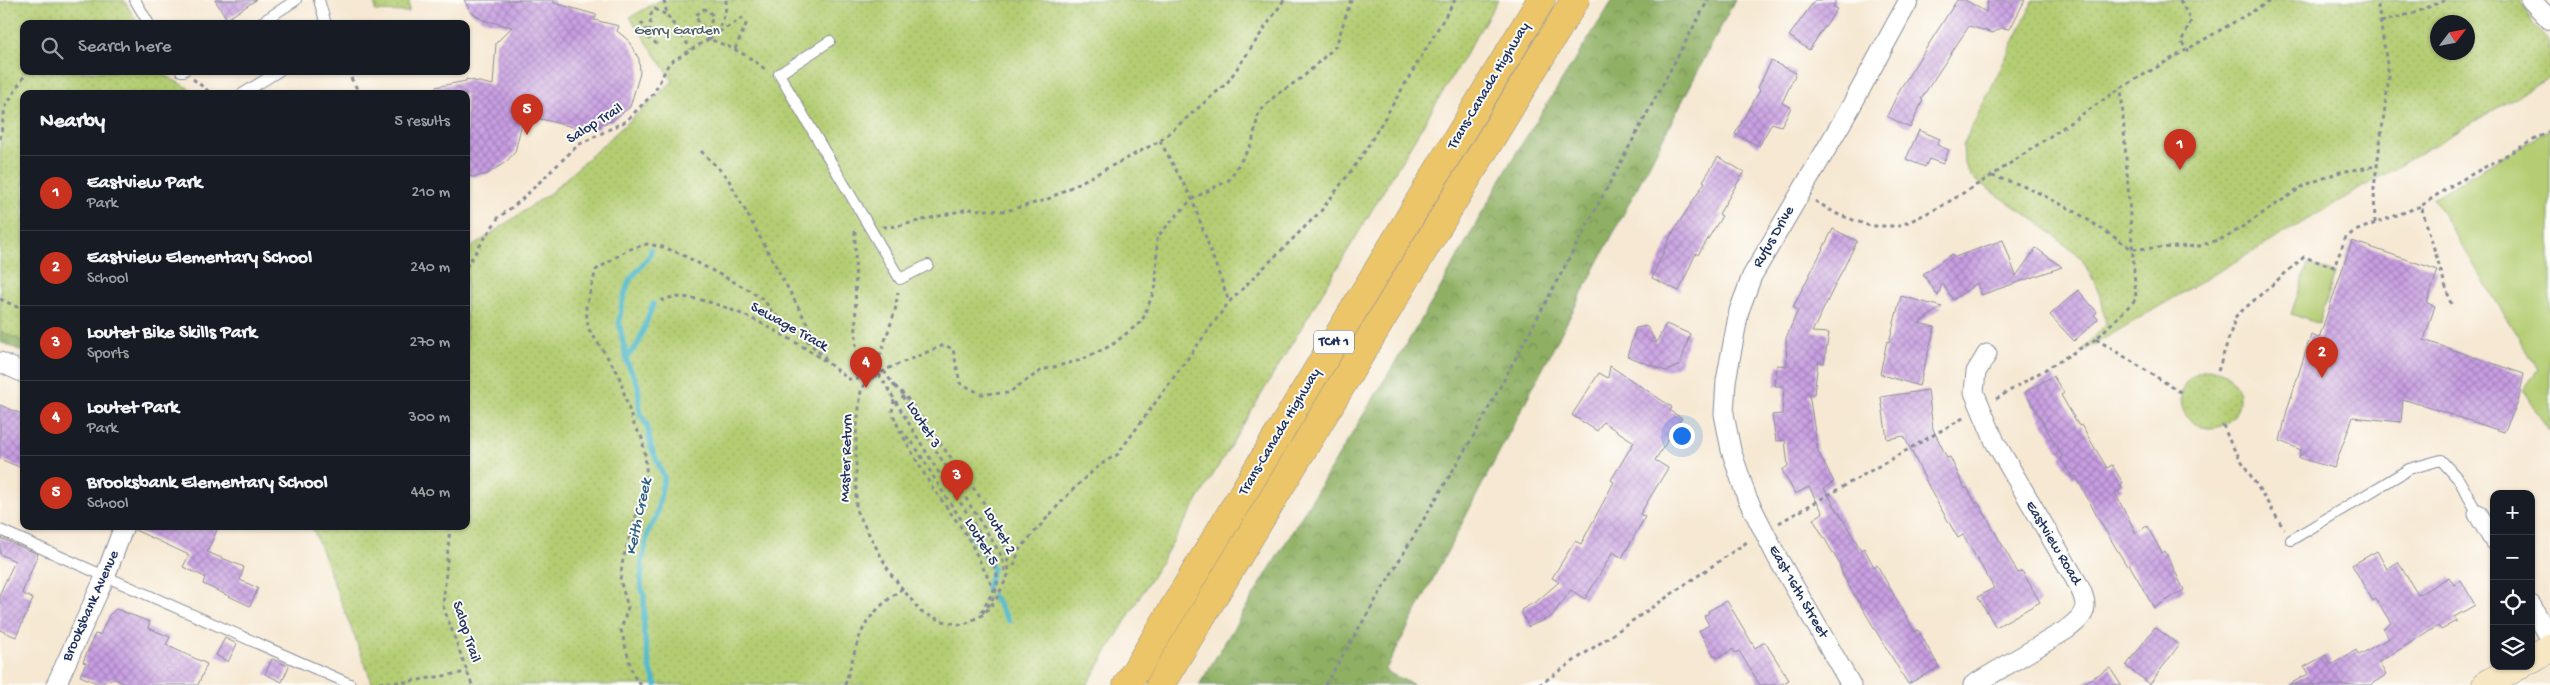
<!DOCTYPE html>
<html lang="en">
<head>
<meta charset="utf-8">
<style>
	body { margin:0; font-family:"Gochi Hand",sans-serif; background:#20242c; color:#f1f3f6 }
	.controls { position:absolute; right:15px; bottom:15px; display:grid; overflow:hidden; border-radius:10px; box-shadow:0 1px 4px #0004 }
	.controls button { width:45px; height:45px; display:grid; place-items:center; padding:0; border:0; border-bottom:1px solid #363941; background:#171b24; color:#f1f3f6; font:25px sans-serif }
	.compass { position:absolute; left:2430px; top:15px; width:45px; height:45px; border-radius:50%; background:#171b24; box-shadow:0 1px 4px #0004; rotate:58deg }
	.you { position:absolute; left:1681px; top:435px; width:18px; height:18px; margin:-12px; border:4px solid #fff; border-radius:50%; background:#1a73e8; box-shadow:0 0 0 8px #1a73e833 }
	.badge { display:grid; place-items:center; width:32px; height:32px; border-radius:50%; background:#c8321e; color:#fff; font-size:16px; font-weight:700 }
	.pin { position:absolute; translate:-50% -41px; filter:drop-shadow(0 1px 2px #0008) }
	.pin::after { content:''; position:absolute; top:26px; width:18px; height:15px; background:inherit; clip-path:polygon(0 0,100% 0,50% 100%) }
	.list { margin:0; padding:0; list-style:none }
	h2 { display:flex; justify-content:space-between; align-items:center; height:65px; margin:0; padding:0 20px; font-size:21px }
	h2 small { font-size:16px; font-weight:400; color:#9ea1a6 }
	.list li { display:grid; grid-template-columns:32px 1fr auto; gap:15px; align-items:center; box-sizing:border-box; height:75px; padding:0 20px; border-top:1px solid #363941 }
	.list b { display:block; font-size:19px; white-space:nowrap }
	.list p { margin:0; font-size:16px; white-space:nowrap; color:#9ea1a6 }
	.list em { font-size:16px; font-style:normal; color:#9ea1a6 }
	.icon { flex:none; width:28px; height:28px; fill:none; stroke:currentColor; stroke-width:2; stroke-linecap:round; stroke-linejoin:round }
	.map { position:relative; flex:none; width:2550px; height:685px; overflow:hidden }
	.search { position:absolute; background:#171b24; box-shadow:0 1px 4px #0004; left:20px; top:20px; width:450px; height:55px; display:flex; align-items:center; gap:12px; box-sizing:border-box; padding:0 18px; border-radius:10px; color:#9ea1a6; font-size:19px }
	.panel { position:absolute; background:#171b24; box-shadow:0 1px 4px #0004; left:20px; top:90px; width:450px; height:440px; border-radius:10px }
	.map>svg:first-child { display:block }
</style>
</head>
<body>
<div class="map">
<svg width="2550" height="685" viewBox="0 0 2550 685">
	<defs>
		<pattern id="forest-crowns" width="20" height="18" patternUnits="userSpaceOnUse" patternTransform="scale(1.25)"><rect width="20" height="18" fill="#8fb064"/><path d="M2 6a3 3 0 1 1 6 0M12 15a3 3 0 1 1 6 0" fill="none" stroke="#749056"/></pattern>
		<pattern id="park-dots" width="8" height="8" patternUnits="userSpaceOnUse" patternTransform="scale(1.25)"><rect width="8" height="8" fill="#b4cd72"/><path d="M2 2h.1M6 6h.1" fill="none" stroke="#9ab065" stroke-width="1.8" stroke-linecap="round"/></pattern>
		<pattern id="building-cross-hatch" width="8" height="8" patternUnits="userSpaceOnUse" patternTransform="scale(1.25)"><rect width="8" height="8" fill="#c89ee1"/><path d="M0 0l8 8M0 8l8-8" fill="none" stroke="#a281ba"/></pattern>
	</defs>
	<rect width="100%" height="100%" fill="#fdfcf7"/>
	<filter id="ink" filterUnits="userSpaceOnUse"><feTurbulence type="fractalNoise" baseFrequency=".02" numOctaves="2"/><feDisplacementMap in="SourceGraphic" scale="10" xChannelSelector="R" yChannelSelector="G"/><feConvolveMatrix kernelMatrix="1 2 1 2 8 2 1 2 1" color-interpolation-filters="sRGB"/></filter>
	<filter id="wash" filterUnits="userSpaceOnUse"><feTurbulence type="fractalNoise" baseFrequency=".0096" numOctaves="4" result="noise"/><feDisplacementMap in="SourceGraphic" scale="20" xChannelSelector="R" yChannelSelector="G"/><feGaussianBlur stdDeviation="1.12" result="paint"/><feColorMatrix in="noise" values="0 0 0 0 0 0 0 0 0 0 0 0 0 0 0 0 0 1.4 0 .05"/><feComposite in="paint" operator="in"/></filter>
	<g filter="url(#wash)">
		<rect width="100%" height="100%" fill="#f6e8d2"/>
		<g fill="#b4cd72" stroke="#687e68">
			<path d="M2550,129V433L2523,390L2538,370L2433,198Z"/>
			<path d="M2308,264L2335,273L2319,324L2291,314Z"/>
		</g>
		<g fill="url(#forest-crowns)" stroke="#557061">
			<path d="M1613,0H1735L1385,671L1414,685H1199L1438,292L1511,161Z"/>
			<path d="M0,298L24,307V352L0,342Z"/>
		</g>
		<g fill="url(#park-dots)" stroke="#687e68" fill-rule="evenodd">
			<path d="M5,0H124L138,24H24V71H157L199,94H24V342L0,331V3Z"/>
			<path d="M375,0H409V12L375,11Z"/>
			<path d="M661,0H1498L1087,685H373L312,526H466V251L550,193L673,81L630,17Z"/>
			<path d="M2034,0H2520L2532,22L2550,44V77L2080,353L2106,324L2102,302L2094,281L2081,258L2039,223L1972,178L1964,163L1963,145ZM2438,22H2468V52H2438Z"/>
			<circle cx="2210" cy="399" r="29"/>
		</g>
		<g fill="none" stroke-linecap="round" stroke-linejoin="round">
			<g stroke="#4eb8cb" stroke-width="5.5">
				<path d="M651,250L650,255L629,281L622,303L619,322L627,362L638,385L640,414L647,425L651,447L664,477L656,518L648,531L642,562L641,585L644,596V634L650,668L656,685"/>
				<path d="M627,357L638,344L653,304"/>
				<path d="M971,534L993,569L987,588"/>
				<path d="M993,596L1009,621"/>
			</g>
		</g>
		<g id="blocks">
			<g fill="url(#building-cross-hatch)">
				<path d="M215,0H256L227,19Z"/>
				<path d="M464,0H554V3L597,15L594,20L619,26L617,31L628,40L639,59L640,73L630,107L612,121L601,124L599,129L580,123L578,128L524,115L515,152L506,162L487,174L473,177L466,175V94H436L435,87L466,81V79L493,85L496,43L512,27L483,20L471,12Z"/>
				<path d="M1815,0H1836L1833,7L1837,9L1809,50L1789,36Z"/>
				<path d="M1957,0H1965L1986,12L1988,0H2025L2010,29L2001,28L1993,33L1969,26L1921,99L1923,100L1910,128L1887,116L1900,89Z"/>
				<path d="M1771,61L1796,73L1782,103L1791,108L1781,126L1772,123L1759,146L1735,134L1760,90L1758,88Z"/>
				<path d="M1919,130L1940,139L1937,145L1949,150L1943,164L1929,159L1925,167L1906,159Z"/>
				<path d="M1718,157L1744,172L1719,214L1722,216L1698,255L1696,253L1679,291L1652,278L1671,235L1705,182L1703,181Z"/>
				<path d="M1833,229L1857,241L1812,332L1829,333L1824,363L1818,362L1814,394H1809L1818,452L1834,482L1824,488L1861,550L1864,548L1874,567L1877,565L1915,632L1918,630L1939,667L1908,684L1843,576L1839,563L1813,519L1823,513L1809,487L1795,494L1782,470L1788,466L1785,440L1776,441L1772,415L1782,414L1784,386H1775L1777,365L1787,366L1786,338L1798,310L1793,307Z"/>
				<path d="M2003,240L2016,276L2036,248L2062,267L1981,295L1977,283L1953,300L1942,283L1938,296L1923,274L1952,254L1955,257Z"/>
				<path d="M2352,241L2438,270L2427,303L2435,306L2424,340L2524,374L2518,402L2504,432L2403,399L2401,422L2353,417L2334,468L2299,458L2301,450L2280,441L2287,410L2311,335L2319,338Z"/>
				<path d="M2078,290L2097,312L2094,315L2098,319L2074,341L2050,315Z"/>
				<path d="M1901,296L1942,307L1919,323L1935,327L1919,386L1880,374L1887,341L1889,342Z"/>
				<path d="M1666,324L1690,334L1680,365L1666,371L1627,356L1636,328L1647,326L1656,343Z"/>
				<path d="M1610,366L1672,407L1670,411L1682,418L1655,460L1668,468L1640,514L1645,517L1622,558L1613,552L1585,599L1571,590L1551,617L1528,627L1521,610L1537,601L1559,582L1552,578L1575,541L1581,544L1614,482L1611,480L1634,442L1603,422L1597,431L1572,415L1599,373L1608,378Z"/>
				<path d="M2053,376L2064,393L2061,395L2079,426L2081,425L2107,468L2112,465L2123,483L2120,485L2122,489L2115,493L2136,533L2147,526L2162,553L2165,551L2184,590L2154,608L2129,564L2127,566L2099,520L2076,476L2073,478L2060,458L2062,456L2025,392Z"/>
				<path d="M1928,390L1933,429L1947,458L1950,457L1965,489L1967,487L1976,504L1978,502L2018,573L2022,571L2040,602L1996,627L1978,597L1994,588L1963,535L1958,538L1933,495L1904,436L1887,439L1881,397Z"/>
				<path d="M0,405L24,415V469L0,459Z"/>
				<path d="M135,526H209L217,530L207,552L244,567L240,580L258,588L250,606L203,584L205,577L183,567L189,555L135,530Z"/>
				<path d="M0,538L38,554L22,593L33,599L16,637L0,630V593L15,561L0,554Z"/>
				<path d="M2377,551L2387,569L2398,562L2418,595L2449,577L2454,585L2461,580L2475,605L2454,617L2457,621L2441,630L2438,626L2379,662L2386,675L2370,685H2288L2308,674L2304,667L2326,655L2331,665L2356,650L2359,655L2389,638L2383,629L2391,623L2376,599L2373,601L2352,565Z"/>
				<path d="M1727,601L1755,648L1765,642L1789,680L1780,685H1760L1739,651L1735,653L1733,649L1718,658L1713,654L1699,631L1709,625L1704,616L1709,613L1708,611Z"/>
				<path d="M116,609L150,622L148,628L170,637L166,645L207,664L198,685H126L114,678L100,684L80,676L86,663L83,662L95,634L100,635L109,615Z"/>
				<path d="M2155,627L2179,645L2150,684L2126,666Z"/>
				<path d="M225,638L237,644L228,662L216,655Z"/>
				<path d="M272,659L289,666L282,682L265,674Z"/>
				<path d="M2110,668L2121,685H2080Z"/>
			</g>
		</g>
	</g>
	<g filter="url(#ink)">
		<use href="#blocks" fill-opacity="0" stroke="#888c98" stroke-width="1"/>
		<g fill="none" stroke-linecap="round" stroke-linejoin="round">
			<defs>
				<g id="lane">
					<path d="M135,0L149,24"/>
					<path d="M319,0L326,24"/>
					<path d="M259,24L296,0"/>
					<path d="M830,41L779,74L900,279L928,265"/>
					<path d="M181,71H184"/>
					<path d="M242,94L279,71"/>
					<path d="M0,530L350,684"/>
					<path d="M2291,540L2409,469L2441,460L2459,480L2478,514"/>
				</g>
				<g id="street">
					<path d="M2531,0L2550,20"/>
					<path d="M0,362L24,373"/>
					<path d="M2478,514L2494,541"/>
					<path d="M2531,605L2550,638"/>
					<path d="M56,685L105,577L124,526"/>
					<path d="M1851,685L1777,557L1747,498L1731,450L1724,414L1726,381L1739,311L1752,276L1849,110L1909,0"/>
					<path d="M1973,685L2066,630C2087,614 2090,608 2078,584L1995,442L1974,392L1976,372L1987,354"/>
				</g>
				<g id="secondary">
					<path d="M2531,659L2550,648"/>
					<path d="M2486,685L2518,666"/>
				</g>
				<g id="highway">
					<path d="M1127,685L1541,0"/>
					<path d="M1160,685L1575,0"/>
				</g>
			</defs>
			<use href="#lane" stroke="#888c98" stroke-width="12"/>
			<use href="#street" stroke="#888c98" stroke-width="21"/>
			<use href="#secondary" stroke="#888c98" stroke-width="29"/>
			<use href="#highway" stroke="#888c98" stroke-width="29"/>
			<g stroke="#888c98" stroke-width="3" stroke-dasharray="4 4" stroke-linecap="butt">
				<path d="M664,0L667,15L691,49"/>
				<path d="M2180,0L2191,21L2181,42L2189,51"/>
				<path d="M641,22L649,34"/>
				<path d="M2381,22L2417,12L2445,0"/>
				<path d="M719,32L746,16"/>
				<path d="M709,39L712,15L707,10L704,9L696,15L699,25L709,28"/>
				<path d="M709,39C720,30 727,14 726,0"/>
				<path d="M657,44L649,38L651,14L655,9L667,15"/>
				<path d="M735,49L748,20"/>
				<path d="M347,71L360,94"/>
				<path d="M193,79L212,94"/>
				<path d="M0,139L5,108L27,71"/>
				<path d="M1160,141L1192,199L1229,302"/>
				<path d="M701,151L727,177L825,356"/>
				<path d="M1992,176L2025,186L2076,212L2132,249L2199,246L2227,237L2305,185L2340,172L2377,166"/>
				<path d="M1815,201L1837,214L1870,226H1900L1940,207L1993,175L2121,88L2272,0"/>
				<path d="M2375,223L2374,188L2389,77L2377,0"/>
				<path d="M883,227L898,226L968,209L1006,211L1046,200L1160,141L1227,83L1284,0"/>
				<path d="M855,231L856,352L871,379"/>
				<path d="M466,267L498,218L520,201L578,145L626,121L654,93L669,63L709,39C731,47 749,55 767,71"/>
				<path d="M0,299L24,310"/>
				<path d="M661,301C701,280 817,351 848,379H871"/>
				<path d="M2451,304L2421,206L2447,188L2550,131"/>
				<path d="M2096,339L2182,393"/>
				<path d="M884,371L895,387"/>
				<path d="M2218,371L2236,316L2304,257L2334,267L2346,237L2355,231L2421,206"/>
				<path d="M879,374L948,488C961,502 970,517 979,533C995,562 1009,585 982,613"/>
				<path d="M872,379L895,311L898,292"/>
				<path d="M895,386L907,398L982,500L1000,530L1007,554L1009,573L997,598L984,614L963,625L942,621L921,612L890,573L856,510V435L861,390L867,381L887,369L944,345L953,349L960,383L981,394L1008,393L1042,370L1081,360L1112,345L1142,321L1156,286L1157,237L1192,199L1229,180L1252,143L1259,112L1276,95L1303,77L1336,46L1351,0"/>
				<path d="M902,396L995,545L1002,557L1006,575"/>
				<path d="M1996,399L2096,339L2136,299L2121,88"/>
				<path d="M894,400L892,412L900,431L930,484L968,537L994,590L981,612"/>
				<path d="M2223,425L2231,444L2284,529"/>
				<path d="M901,430L915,446L942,491L995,569"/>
				<path d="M1779,523L1965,417"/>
				<path d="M450,526L443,606L472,685"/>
				<path d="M1014,566L1019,550C1043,523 1086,469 1117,455L1229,302L1321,211L1362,156L1455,0"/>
				<path d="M363,683L406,682L467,672"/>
				<path d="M641,685L633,675L621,630L628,607L620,580L623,559L647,479L645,455L642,438L633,423L618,373L588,328L586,307L596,270L627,250L647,244L663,247L681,254L749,290L764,300L773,313L804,337L827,361"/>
				<path d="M845,685C861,633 857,622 903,588"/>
				<path d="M1325,685L1477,430L1708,0"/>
				<path d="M1539,685L1750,540"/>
			</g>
			<use href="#lane" stroke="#fff" stroke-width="10"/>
			<use href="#street" stroke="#fff" stroke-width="19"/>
			<use href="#secondary" stroke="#f7e8c3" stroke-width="28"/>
			<use href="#highway" stroke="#ecc569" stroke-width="28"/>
		</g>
	</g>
	<g text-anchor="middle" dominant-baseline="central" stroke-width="4" stroke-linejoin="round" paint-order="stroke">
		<rect fill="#fdfcf7" stroke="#5f6c8c" stroke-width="1" x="1314" y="330.5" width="40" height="23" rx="4"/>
		<g font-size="14" font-weight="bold" fill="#1b2f5e">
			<text x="1334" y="342">TCH 1</text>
		</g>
		<g font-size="15" fill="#495e64" stroke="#fdfcf7">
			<text x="677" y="31">Gerry Garden</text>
		</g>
		<g font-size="15" fill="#1b2f5e" stroke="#fdfcf7">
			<text transform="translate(1489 86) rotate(-59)">Trans-Canada Highway</text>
			<text transform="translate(595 124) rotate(-32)">Salop Trail</text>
			<text transform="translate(1774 237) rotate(-60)">Rufus Drive</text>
			<text transform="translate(789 327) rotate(29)">Sewage Track</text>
			<text transform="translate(923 425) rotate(58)">Loutet 3</text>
			<text transform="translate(1280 432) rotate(-59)">Trans-Canada Highway</text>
			<text transform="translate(847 458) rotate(-88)">Master Return</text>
			<text transform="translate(999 531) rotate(61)">Loutet 2</text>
			<text transform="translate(981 542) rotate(59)">Loutet 5</text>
			<text transform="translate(2053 543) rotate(59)">Eastview Road</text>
			<text transform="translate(1798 592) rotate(60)">East 16th Street</text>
			<text transform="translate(91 606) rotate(-66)">Brooksbank Avenue</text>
			<text transform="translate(466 632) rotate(72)">Salop Trail</text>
		</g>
		<g font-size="16" font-style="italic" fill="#2d5f84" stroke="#fdfcf7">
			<text transform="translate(640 517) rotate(-78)">Keith Creek</text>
		</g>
	</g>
</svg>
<div class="controls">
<button>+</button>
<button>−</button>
<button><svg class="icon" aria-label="locate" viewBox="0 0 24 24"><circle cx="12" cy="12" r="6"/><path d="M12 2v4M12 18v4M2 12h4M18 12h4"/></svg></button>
<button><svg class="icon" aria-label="layers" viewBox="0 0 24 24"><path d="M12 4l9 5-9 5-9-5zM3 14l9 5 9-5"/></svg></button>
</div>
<svg class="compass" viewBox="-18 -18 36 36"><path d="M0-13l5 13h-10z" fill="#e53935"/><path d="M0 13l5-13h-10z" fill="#9ea1a6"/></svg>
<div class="you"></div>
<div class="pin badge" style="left:2180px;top:170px">1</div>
<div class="pin badge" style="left:2322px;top:378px">2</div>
<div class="pin badge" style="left:957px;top:501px">3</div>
<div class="pin badge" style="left:866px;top:388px">4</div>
<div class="pin badge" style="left:527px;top:135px">5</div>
<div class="search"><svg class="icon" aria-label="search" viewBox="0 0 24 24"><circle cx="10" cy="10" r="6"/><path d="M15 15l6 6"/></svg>Search here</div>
<section class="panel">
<h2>Nearby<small>5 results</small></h2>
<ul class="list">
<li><span class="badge">1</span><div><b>Eastview Park</b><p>Park</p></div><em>210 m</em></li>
<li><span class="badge">2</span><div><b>Eastview Elementary School</b><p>School</p></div><em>240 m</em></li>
<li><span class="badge">3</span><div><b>Loutet Bike Skills Park</b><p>Sports</p></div><em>270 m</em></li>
<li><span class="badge">4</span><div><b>Loutet Park</b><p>Park</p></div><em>300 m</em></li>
<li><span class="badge">5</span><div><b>Brooksbank Elementary School</b><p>School</p></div><em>440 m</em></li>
</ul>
</section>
</div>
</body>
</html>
